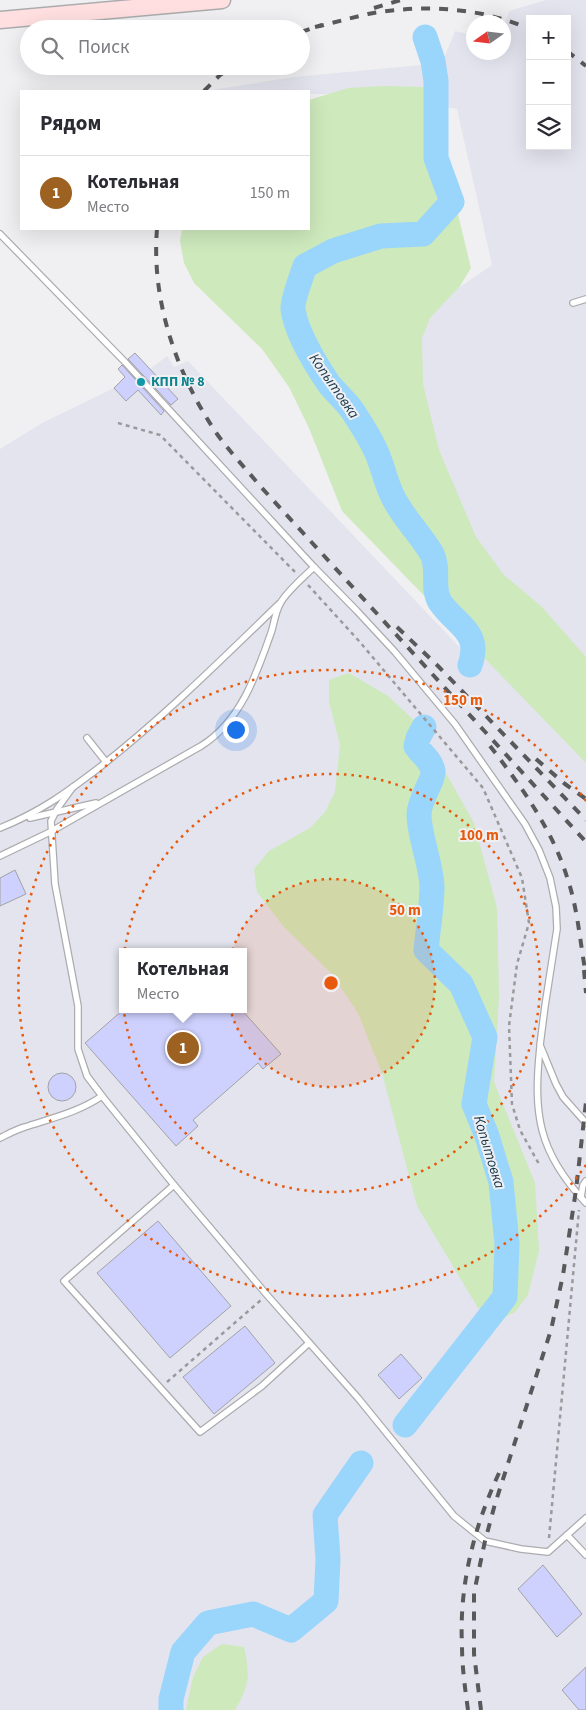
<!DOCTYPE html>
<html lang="ru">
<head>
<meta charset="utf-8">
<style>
	body { margin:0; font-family:"Source Sans 3",sans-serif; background:#f2f2f3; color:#2b2b33 }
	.controls { position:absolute; right:15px; top:15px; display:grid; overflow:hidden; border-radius:0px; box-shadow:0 5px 20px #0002 }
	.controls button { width:45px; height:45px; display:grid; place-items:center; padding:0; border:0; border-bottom:1px solid #e1e1e2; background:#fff; color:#2b2b33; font:25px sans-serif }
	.compass { position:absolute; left:466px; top:15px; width:45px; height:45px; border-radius:50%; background:#fff; box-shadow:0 5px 20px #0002; rotate:256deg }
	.you { position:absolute; left:235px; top:729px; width:18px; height:18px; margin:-12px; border:4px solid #fff; border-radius:50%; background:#1a73e8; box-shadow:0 0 0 8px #1a73e833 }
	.badge { display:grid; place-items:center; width:32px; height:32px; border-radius:50%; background:#9d6122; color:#fff; font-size:16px; font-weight:700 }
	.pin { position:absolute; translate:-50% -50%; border:2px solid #fff; box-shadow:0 1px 5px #0006 }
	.popup { position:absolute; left:119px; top:948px; width:128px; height:65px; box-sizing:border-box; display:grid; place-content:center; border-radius:0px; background:#fff; filter:drop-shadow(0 1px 4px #0005); font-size:16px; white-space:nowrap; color:#7c7c81 }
	.popup b { font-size:19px; color:#2b2b33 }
	.popup::after { content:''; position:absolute; left:50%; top:100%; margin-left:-10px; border:10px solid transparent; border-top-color:#fff }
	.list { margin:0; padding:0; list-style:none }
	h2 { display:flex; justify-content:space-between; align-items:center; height:65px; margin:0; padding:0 20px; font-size:21px }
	h2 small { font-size:16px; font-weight:400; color:#7c7c81 }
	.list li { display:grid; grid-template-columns:32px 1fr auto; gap:15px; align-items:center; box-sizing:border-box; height:75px; padding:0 20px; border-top:1px solid #e1e1e2 }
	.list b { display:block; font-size:19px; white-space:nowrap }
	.list p { margin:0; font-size:16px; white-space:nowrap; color:#7c7c81 }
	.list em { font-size:16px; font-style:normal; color:#7c7c81 }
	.icon { flex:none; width:28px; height:28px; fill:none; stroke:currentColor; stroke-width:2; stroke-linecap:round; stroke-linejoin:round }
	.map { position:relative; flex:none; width:586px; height:1710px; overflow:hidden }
	.search { position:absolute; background:#fff; box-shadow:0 5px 20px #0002; left:20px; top:20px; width:290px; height:55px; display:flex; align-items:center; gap:12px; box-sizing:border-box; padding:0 18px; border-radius:28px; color:#7c7c81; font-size:19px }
	.panel { position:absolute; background:#fff; box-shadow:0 5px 20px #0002; left:20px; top:90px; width:290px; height:140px; border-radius:0px }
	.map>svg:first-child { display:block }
</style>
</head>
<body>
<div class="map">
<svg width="586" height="1710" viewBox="0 0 586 1710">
	<rect width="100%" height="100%" fill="#f0f0f3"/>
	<path fill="#e3e4ee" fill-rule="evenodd" d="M546,0H586V1710H0V449L42,423L114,388L125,377L118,369L135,353L150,369L167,356L174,367L188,361L466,654L373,346L492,265L457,109L357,94H309V91L211,90L294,77L442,63L455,31L473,35L474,52H504V27L509,11ZM530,19H567V146H530ZM123,952H243V1009H123Z"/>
	<g fill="#cee9bc">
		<path d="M385,86L422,87L441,92L444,157L471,268L460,286L430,318L422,338L423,384L439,450L476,537L504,575L541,606L586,657V763L342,511L309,428L289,387L262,349L194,283L184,263L180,241L182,229H309V100L348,88Z"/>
		<path d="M349,673L388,696L419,725L474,823L497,908L499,995L494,1082L535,1183L539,1251L528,1295L515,1312L495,1322L478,1308L417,1206L382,1073L358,1013L332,974L284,927L257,892L254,869L269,851L310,828L325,812L335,792L340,745L329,702V680Z"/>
		<path d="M222,1644L244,1647C250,1676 250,1684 235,1710H186L193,1677L203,1657Z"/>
	</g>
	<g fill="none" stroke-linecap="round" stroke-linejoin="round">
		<g stroke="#9ad5fb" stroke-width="25">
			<path d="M425,37L433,61L436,81V158L452,202L423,234L381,236L333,251L305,266C302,275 292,301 293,309C296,332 316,365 329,384C337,394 347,402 354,413C361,424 369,436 375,449C382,463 385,480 392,495C402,517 420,533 432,554C440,570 431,587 440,602C455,625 482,631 470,665"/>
			<path d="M405,1425L505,1297L507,1244L501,1182L487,1136L474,1104L485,1037L461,984L426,950C428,929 432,907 432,886C431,863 419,836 419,814C419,800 434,780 433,771C431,760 422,755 416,746L418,738L424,727"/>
			<path d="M171,1710V1699L183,1652L208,1623L253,1614L291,1630L326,1601L328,1559L325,1515L361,1463"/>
		</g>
	</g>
	<g fill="#ced1fd" stroke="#a2a2a5">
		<path d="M135,353L178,399L171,405L128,359Z"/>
		<path d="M122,365L164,411L161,415L138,390L126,401L114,388L125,377L118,369Z"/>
		<path d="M15,870L26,894L0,906V878Z"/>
		<path d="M124,1009H241L281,1054L263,1069L258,1063L193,1120L198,1126L176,1146L85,1043Z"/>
		<circle cx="62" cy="1087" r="14"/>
		<path d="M158,1221L231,1306L170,1358L97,1273Z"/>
		<path d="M245,1326L275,1363L214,1414L183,1377Z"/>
		<path d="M401,1354L422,1378L399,1399L378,1375Z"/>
		<path d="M543,1565L582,1614L557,1637L518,1589Z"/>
		<path d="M586,1667V1710H579L562,1690Z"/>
	</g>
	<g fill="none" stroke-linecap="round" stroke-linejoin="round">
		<defs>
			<g id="lane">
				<path d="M0,234L125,362L314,567L357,611L395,652L455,724L525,824L539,850L550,878L556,907L557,929L545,1006L540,1045L556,1084L563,1097L586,1123"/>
				<path d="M573,303L586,299"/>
				<path d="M87,738L106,762"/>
				<path d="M30,818L96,803"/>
				<path d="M0,828C40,812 66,793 100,767C164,717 221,660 279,604"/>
				<path d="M0,856L50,832L201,746C240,722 256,676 271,633C274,624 275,613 280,604C285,593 305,576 314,567"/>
				<path d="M540,1047C533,1114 538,1152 586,1203"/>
				<path d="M102,1096L174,1185L267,1295L358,1398L454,1516L485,1541L521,1549L548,1552L567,1535"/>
				<path d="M0,1138C8,1134 17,1129 25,1127C52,1118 79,1112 102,1096L87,1076L78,1049V1006L55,884L51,821L57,809L73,787"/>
				<path d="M174,1185L64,1281L200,1432L262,1386L309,1343"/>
				<path d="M581,1197L583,1185L586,1181"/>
				<path d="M586,1518L567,1535L586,1555"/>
			</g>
			<path id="secondary" d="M0,20L222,0"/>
		</defs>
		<use href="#lane" stroke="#acacaf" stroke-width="8"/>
		<use href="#secondary" stroke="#acacaf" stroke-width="19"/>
		<g stroke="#9a9a9c" stroke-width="2.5" stroke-dasharray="4 4" stroke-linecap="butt">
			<path d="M118,423L160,435L295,572"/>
			<path d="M308,585L359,641L483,788L522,878L529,923L517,964L509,1026L512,1104L520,1130L539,1164"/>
			<path d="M167,1382L261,1300"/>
			<path d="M549,1538L579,1210"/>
		</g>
		<use href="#lane" stroke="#fff" stroke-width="5.5"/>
		<use href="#secondary" stroke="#ffdfdf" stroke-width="16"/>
		<g stroke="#59595b" stroke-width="4" stroke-dasharray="9 9" stroke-linecap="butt">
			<path d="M374,8L401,0"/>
			<path d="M315,27C333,23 350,18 368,14C421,4 480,7 530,29"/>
			<path d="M301,32L322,25"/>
			<path d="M567,51L586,66"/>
			<path d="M204,91L220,75L233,66"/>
			<path d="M157,229C151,301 177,375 217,434C230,452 246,469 261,487L586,842"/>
			<path d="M397,627L438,666L586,820"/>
			<path d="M490,746C521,786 552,829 567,877C578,909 580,943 586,975"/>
			<path d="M536,759L565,784L586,799"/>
			<path d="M584,970L586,993"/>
			<path d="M468,1710C465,1688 462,1667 462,1645C459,1585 474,1527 499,1473"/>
			<path d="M481,1710L474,1654V1593L485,1541L495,1504L551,1330L563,1275L576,1190L586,1102"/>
		</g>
	</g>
	<circle cx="331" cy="983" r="104" fill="#e8590c" fill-opacity=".12"/>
	<g fill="none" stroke="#e8590c" stroke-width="2.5" stroke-dasharray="2.5 5">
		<circle cx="331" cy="983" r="104"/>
		<circle cx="331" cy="983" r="209"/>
		<path d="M586 1165A313 313 0 1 1 586 801"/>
	</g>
	<circle fill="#0f9aa8" stroke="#f0f0f3" stroke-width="2" cx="141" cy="382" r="5"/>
	<g text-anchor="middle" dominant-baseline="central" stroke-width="4" stroke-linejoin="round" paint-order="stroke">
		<g font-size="14" font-weight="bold" fill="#0d838f" stroke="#f0f0f3" text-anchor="start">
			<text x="151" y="382">КПП № 8</text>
		</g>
		<g font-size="15" font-style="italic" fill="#17384c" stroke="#f0f0f3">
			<text transform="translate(334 386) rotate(55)">Копытовка</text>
			<text transform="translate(489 1152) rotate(73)">Копытовка</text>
		</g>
	</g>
	<circle cx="331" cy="983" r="8" fill="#e8590c" stroke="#f0f0f3" stroke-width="2.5"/>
	<g font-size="15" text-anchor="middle" font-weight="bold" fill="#e8590c" stroke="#f0f0f3" stroke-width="4" stroke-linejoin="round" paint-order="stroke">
		<text x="463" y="705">150 m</text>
		<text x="479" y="840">100 m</text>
		<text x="405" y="915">50 m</text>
	</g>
</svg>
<div class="controls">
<button>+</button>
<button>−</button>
<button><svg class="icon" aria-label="layers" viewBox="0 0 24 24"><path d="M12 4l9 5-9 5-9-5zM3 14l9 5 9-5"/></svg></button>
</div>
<svg class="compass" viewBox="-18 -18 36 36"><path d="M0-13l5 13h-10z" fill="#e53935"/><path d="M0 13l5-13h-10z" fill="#7c7c81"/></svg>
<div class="you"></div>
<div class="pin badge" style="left:183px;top:1048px">1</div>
<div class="popup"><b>Котельная</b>Место</div>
<div class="search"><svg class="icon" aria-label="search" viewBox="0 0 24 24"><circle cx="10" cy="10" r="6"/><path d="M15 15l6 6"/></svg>Поиск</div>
<section class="panel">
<h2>Рядом<small></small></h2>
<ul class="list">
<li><span class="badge">1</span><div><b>Котельная</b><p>Место</p></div><em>150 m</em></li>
</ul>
</section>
</div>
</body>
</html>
